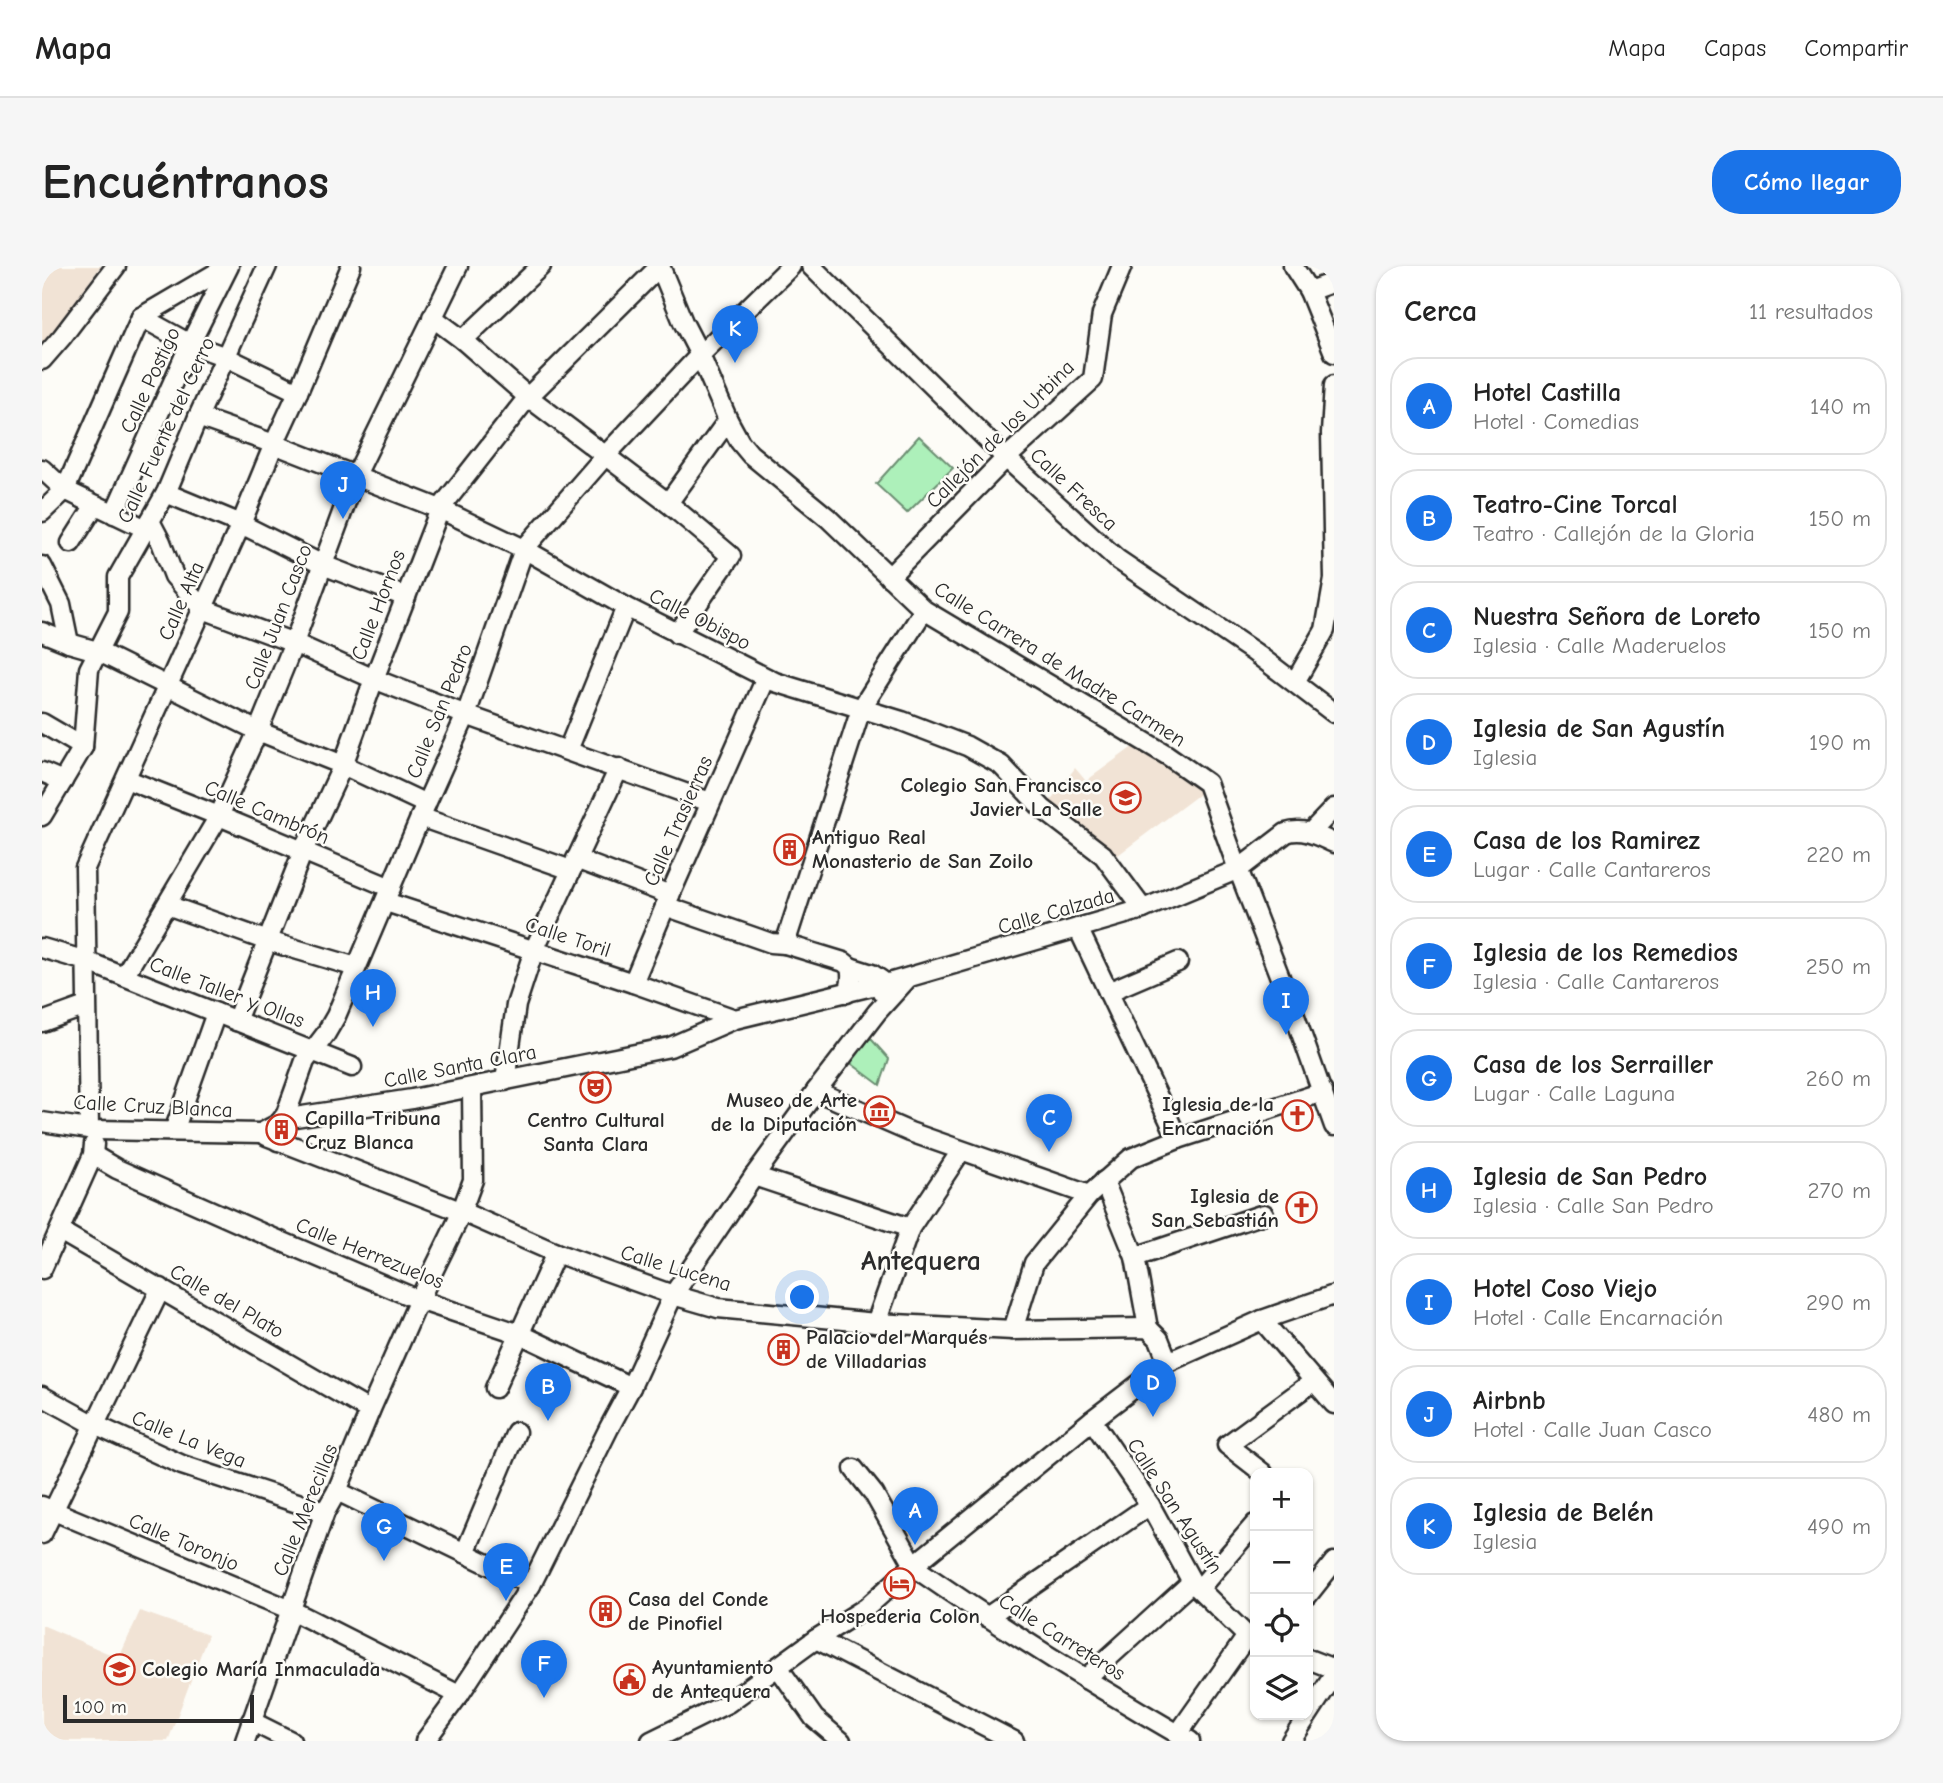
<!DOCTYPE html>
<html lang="es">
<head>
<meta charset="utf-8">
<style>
	body { margin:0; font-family:"Comic Neue",sans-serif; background:#f6f6f6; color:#222 }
	.controls { position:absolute; right:21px; bottom:21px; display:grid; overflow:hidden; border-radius:14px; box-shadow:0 2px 5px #0004 }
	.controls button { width:63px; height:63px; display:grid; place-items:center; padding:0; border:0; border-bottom:2px solid #e0e0e0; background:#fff; color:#222; font:35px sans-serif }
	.scale { position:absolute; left:21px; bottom:18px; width:191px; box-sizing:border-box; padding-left:7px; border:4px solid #2b2b2b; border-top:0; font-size:19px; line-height:24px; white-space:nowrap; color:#2b2b2b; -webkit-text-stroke:5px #fdfcf7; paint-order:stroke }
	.you { position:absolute; left:761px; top:1032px; width:24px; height:24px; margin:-18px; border:5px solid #fff; border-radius:50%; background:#1a73e8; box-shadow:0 0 0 10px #1a73e833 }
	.badge { display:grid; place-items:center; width:46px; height:46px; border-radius:50%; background:#1a73e8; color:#fff; font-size:23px; font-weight:700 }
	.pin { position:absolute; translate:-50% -58px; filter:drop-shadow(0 2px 4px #0008) }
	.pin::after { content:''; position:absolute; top:37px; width:24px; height:21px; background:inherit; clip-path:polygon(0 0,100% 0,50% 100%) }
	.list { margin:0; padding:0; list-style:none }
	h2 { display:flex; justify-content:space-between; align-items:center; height:91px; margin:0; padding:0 28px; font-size:30px }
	h2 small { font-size:23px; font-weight:400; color:#767676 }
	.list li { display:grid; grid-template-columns:46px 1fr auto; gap:21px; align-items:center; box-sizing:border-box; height:98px; margin:0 14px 14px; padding:0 14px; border:2px solid #e0e0e0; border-radius:28px }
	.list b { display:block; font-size:26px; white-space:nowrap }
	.list p { margin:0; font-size:23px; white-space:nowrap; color:#767676 }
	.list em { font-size:23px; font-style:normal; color:#767676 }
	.icon { flex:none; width:38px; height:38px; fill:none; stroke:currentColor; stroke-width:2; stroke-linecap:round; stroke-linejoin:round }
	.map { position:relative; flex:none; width:1292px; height:1475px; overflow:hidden; border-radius:28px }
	header { display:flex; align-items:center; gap:42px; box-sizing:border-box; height:98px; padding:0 35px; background:#fff; border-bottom:2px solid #e0e0e0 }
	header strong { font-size:33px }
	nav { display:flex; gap:38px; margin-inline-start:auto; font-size:24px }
	.intro { display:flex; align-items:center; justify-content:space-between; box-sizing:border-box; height:168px; padding:0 42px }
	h1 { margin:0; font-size:49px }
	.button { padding:18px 32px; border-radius:28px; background:#1a73e8; color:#fff; font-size:24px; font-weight:700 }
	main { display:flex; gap:42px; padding:0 42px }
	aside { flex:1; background:#fff; border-radius:28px; box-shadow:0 2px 5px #0004 }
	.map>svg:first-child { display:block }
</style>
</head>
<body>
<header>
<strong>Mapa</strong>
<nav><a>Mapa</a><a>Capas</a><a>Compartir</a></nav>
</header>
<div class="intro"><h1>Encuéntranos</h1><a class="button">Cómo llegar</a></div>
<main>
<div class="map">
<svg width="1292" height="1475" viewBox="0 0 1292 1475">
	<rect width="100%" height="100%" fill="#fdfcf7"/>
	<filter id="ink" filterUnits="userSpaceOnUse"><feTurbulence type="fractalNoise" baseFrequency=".0143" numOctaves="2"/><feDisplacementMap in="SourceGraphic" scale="14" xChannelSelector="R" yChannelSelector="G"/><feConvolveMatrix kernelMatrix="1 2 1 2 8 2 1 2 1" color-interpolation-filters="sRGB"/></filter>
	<g filter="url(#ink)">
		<g fill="#f1e3d5">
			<path d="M0,0H59L0,81Z"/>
			<path d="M1092,480L1137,504L1156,517L1160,526L1076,589L1008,535L1033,502L1044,515Z"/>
			<path d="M98,1345L166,1369L126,1475H0V1359L77,1392Z"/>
		</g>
		<g fill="#adf0ba" stroke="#6c8e72" stroke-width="2">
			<path d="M877,170L911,202L865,247L834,218Z"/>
			<path d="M822,765L847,793L838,819L802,792Z"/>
		</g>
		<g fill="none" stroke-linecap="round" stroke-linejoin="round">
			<defs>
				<g id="minor">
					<path d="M618,0L641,56L658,89L686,154L698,176L708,188L786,252L882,344L1125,489L1165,517L1193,595L1253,750L1292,860"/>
					<path d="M769,0L964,192L1075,293L1212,386L1292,447"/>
					<path d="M1251,0L1267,25L1292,87"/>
					<path d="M1267,25L1292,16"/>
					<path d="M99,51L148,78L184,91L256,126"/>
					<path d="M390,51L421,74L486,131L626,237L689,290L635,368"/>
					<path d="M421,74L499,0"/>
					<path d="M0,94L20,71L74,0"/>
					<path d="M156,151L232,178L398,243L482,283L584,341L733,416L860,455L925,480L959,499L1001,543L1061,589L1101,643"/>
					<path d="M0,203L23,224L104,263"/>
					<path d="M124,227L199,258L281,299L364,331"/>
					<path d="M626,237L686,154"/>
					<path d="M0,246L23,224L99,51L186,0"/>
					<path d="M72,248L148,78L187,0"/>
					<path d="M108,255L119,276L132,310L161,343L252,377L332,413L424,449L668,536"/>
					<path d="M29,277L53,239"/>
					<path d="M0,300L19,338L27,377"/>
					<path d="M847,311L964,192L1051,113L1060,48L1080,0"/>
					<path d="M0,366L27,377L55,385L216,465L301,499L384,538"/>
					<path d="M1253,416L1283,364L1292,313L1289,167L1292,119"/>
					<path d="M0,457L41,481"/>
					<path d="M526,484L584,341"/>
					<path d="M0,506L21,515"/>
					<path d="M84,513L177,550L349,622"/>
					<path d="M0,550L41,481L47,403L76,346V311L124,227L156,151L225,0"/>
					<path d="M378,551L529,604"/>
					<path d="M1269,566L1292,542"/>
					<path d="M534,593L628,629"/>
					<path d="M344,636L591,717L693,753"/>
					<path d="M125,639L226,675L314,701"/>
					<path d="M623,640L729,677L743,678L802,696L808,701C810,710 810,719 805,727"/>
					<path d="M1036,662L1136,873"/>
					<path d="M743,678L819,443L882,344"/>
					<path d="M0,682L44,695L310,801"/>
					<path d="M808,701L830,708L839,714L840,726"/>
					<path d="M82,710L177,550L216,465L252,377L314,209L416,0"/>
					<path d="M591,717L628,629L724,412"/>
					<path d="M1066,726L1136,696"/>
					<path d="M194,755L261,585L301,499L332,413L398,243L486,131L618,0"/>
					<path d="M0,756L44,740"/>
					<path d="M463,815L474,739L492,684L577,502"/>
					<path d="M774,825L868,866L1047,929"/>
					<path d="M0,856L53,864L219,867L247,852L370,833L628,781L693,753L830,720L840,719L1101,643L1197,603L1244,567C1262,561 1276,570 1292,577"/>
					<path d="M47,863L43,602L199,258L232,178L256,126L309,0"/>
					<path d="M132,865L174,747"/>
					<path d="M225,870L418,945L514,987L631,1029L676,1042L834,1057L971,1064L1106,1062L1117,1073L1126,1096"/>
					<path d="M236,875L233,870V863L244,848L263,795L283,769L294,750L384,538L424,449L482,283L563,190L658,89L749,0"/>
					<path d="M51,889L75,903L215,965L377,1034L478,1068L589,1121"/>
					<path d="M712,910L868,962"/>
					<path d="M1062,915L1093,991L1106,1062"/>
					<path d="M18,965L328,1145"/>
					<path d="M1093,991L1222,948"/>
					<path d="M0,1003L51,889L52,878"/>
					<path d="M1220,1054L1292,1138"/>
					<path d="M834,1057L868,962L919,885"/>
					<path d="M971,1064L992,997L1047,929L1089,892L1136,873L1281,826"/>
					<path d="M453,1122L514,987"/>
					<path d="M0,1130L53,1159L140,1199L283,1246"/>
					<path d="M1050,1154L1108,1239L1150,1316L1205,1370L1213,1374"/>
					<path d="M812,1203L832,1228L872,1299L879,1306C966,1366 1056,1422 1148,1475"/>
					<path d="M1221,1207L1185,1179L1272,1115"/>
					<path d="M295,1225L489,1319"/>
					<path d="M0,1240L249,1344L417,1429"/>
					<path d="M0,1268L119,1022"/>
					<path d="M423,1287L474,1166"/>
					<path d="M1157,1323L1213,1258"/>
					<path d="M1266,1329L1292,1296"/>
					<path d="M945,1351L1108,1239"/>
					<path d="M774,1373L972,1475"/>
					<path d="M1266,1393L1292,1403"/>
					<path d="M736,1401L772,1452L799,1475"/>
					<path d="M1043,1413L1150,1316"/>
					<path d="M209,1455L249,1475"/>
					<path d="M1136,1468L1205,1370"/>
					<path d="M203,1475L283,1246L295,1225L328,1145L377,1034L417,952L431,914L430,822"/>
					<path d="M383,1475L417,1429L489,1319L567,1162L589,1121L631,1029L712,910L774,825L835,746L866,712"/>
					<path d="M609,1475L686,1437L774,1373L825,1341L872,1299L1050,1154L1126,1096L1220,1054L1292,1029"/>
					<path d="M1249,1475L1292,1409"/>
				</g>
			</defs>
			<use href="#minor" stroke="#2b2b2b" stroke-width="23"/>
			<use href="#minor" stroke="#fdfcf7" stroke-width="18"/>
		</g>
	</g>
	<defs>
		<symbol id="school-ring" viewBox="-11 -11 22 22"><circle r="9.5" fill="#fdfcf7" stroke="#c8321e" stroke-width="1.5"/><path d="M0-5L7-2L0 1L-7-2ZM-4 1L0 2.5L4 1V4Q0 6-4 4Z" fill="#c8321e"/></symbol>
		<symbol id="building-ring" viewBox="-11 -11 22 22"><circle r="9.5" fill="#fdfcf7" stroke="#c8321e" stroke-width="1.5"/><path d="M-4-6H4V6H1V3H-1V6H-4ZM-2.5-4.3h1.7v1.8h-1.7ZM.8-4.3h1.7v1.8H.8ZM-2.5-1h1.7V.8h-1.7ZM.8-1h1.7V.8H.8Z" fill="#c8321e"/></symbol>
		<symbol id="theatre-ring" viewBox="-11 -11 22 22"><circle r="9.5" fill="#fdfcf7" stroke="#c8321e" stroke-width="1.5"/><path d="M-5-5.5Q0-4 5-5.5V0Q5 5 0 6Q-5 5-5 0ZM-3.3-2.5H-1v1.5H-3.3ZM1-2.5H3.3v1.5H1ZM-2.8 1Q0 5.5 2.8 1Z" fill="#c8321e"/></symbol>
		<symbol id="museum-ring" viewBox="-11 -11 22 22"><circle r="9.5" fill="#fdfcf7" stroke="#c8321e" stroke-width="1.5"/><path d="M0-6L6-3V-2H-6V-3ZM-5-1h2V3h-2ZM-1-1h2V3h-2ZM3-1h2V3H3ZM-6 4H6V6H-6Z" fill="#c8321e"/></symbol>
		<symbol id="church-ring" viewBox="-11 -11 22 22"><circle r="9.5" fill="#fdfcf7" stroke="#c8321e" stroke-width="1.5"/><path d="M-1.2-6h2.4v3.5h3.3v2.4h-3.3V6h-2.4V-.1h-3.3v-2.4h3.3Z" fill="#c8321e"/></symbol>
		<symbol id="hotel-ring" viewBox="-11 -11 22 22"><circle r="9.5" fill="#fdfcf7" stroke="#c8321e" stroke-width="1.5"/><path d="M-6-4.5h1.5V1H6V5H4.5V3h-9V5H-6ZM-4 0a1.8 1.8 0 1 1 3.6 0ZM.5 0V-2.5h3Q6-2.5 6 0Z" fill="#c8321e"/></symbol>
		<symbol id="civic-ring" viewBox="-11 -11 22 22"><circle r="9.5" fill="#fdfcf7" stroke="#c8321e" stroke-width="1.5"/><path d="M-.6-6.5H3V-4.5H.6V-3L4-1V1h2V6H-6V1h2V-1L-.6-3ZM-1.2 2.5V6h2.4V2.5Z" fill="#c8321e"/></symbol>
	</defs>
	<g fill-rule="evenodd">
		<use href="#school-ring" x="1066" y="514" width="35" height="35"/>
		<use href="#building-ring" x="730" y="566" width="35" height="35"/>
		<use href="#theatre-ring" x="536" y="804" width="35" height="35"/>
		<use href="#museum-ring" x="820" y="828" width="35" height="35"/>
		<use href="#church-ring" x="1238" y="832" width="35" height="35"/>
		<use href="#building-ring" x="222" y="846" width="35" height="35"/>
		<use href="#church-ring" x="1242" y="924" width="35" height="35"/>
		<use href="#building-ring" x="724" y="1066" width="35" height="35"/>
		<use href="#hotel-ring" x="840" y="1300" width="35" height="35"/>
		<use href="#building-ring" x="546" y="1328" width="35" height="35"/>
		<use href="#school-ring" x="60" y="1386" width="35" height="35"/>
		<use href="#civic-ring" x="570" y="1396" width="35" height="35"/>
	</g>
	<g text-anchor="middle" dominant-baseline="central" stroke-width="5" stroke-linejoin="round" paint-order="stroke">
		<g font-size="21" fill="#2b2b2b" stroke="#fdfcf7">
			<text transform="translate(108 114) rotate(-65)">Calle Postigo</text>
			<text transform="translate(124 164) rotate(-65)">Calle Fuente del Cerro</text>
			<text transform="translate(958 168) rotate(-45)">Callejón de los Urbina</text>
			<text transform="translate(1032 223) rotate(43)">Calle Fresca</text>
			<text transform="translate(139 335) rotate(-66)">Calle Alta</text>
			<text transform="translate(336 339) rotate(-69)">Calle Hornos</text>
			<text transform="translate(236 351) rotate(-69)">Calle Juan Casco</text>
			<text transform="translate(658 353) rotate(27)">Calle Obispo</text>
			<text transform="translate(1018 398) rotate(32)">Calle Carrera de Madre Carmen</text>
			<text transform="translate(397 445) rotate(-68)">Calle San Pedro</text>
			<text transform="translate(225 546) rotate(23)">Calle Cambrón</text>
			<text transform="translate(636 555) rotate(-66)">Calle Trasierras</text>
			<text transform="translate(1014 645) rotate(-16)">Calle Calzada</text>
			<text transform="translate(526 671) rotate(18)">Calle Toril</text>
			<text transform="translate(185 726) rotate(21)">Calle Taller y Ollas</text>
			<text transform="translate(418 800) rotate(-11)">Calle Santa Clara</text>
			<text transform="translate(111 840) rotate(3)">Calle Cruz Blanca</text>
			<text transform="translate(328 987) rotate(22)">Calle Herrezuelos</text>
			<text transform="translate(634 1002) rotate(17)">Calle Lucena</text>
			<text transform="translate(185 1035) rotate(30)">Calle del Plato</text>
			<text transform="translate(147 1173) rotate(22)">Calle La Vega</text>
			<text transform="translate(1133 1240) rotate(57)">Calle San Agustín</text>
			<text transform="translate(263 1244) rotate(-68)">Calle Merecillas</text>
			<text transform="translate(142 1276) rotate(23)">Calle Toronjo</text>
			<text transform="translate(1020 1371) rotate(32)">Calle Carreteros</text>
		</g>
		<g font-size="21" font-weight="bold" fill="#2b2b2b" stroke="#fdfcf7" text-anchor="start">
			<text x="1060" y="519" text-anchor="end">Colegio San Francisco<tspan x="1060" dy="24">Javier La Salle</tspan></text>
			<text x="770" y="571">Antiguo Real<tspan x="770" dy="24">Monasterio de San Zoilo</tspan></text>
			<text x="815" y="834" text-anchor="end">Museo de Arte<tspan x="815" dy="24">de la Diputación</tspan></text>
			<text x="1232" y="838" text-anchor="end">Iglesia de la<tspan x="1232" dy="24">Encarnación</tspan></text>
			<text x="263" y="852">Capilla Tribuna<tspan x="263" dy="24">Cruz Blanca</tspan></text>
			<text x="554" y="854" text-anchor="middle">Centro Cultural<tspan x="554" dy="24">Santa Clara</tspan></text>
			<text x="1237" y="930" text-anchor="end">Iglesia de<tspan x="1237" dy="24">San Sebastián</tspan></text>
			<text x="764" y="1071">Palacio del Marqués<tspan x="764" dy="24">de Villadarias</tspan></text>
			<text x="586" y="1333">Casa del Conde<tspan x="586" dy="24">de Pinofiel</tspan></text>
			<text x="858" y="1350" text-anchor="middle">Hospederia Colon</text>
			<text x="610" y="1401">Ayuntamiento<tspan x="610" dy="24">de Antequera</tspan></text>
			<text x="100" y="1403">Colegio María Inmaculada</text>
		</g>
		<g font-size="28" font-weight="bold" fill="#2b2b2b" stroke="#fdfcf7">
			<text x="879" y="995">Antequera</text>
		</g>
	</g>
</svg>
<div class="controls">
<button>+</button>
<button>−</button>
<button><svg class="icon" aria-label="locate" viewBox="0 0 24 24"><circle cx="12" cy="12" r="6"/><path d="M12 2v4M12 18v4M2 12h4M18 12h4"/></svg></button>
<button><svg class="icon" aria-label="layers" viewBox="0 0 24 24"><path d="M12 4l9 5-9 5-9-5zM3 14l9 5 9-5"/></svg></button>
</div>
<div class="scale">100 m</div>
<div class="you"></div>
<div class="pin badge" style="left:873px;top:1279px">A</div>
<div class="pin badge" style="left:506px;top:1155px">B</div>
<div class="pin badge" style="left:1007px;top:886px">C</div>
<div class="pin badge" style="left:1111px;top:1151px">D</div>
<div class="pin badge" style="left:464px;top:1335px">E</div>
<div class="pin badge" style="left:502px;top:1432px">F</div>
<div class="pin badge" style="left:342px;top:1295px">G</div>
<div class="pin badge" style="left:331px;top:761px">H</div>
<div class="pin badge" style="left:1244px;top:769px">I</div>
<div class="pin badge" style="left:301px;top:253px">J</div>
<div class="pin badge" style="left:693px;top:97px">K</div>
</div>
<aside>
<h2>Cerca<small>11 resultados</small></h2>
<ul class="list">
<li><span class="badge">A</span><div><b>Hotel Castilla</b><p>Hotel · Comedias</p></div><em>140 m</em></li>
<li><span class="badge">B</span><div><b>Teatro-Cine Torcal</b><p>Teatro · Callejón de la Gloria</p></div><em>150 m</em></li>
<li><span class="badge">C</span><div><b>Nuestra Señora de Loreto</b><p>Iglesia · Calle Maderuelos</p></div><em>150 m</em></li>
<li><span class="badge">D</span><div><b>Iglesia de San Agustín</b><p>Iglesia</p></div><em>190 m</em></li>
<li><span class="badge">E</span><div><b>Casa de los Ramirez</b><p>Lugar · Calle Cantareros</p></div><em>220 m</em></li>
<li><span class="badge">F</span><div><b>Iglesia de los Remedios</b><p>Iglesia · Calle Cantareros</p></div><em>250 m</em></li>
<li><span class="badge">G</span><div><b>Casa de los Serrailler</b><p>Lugar · Calle Laguna</p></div><em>260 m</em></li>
<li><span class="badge">H</span><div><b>Iglesia de San Pedro</b><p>Iglesia · Calle San Pedro</p></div><em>270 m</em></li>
<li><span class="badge">I</span><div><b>Hotel Coso Viejo</b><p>Hotel · Calle Encarnación</p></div><em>290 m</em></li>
<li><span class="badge">J</span><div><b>Airbnb</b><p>Hotel · Calle Juan Casco</p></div><em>480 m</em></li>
<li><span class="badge">K</span><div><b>Iglesia de Belén</b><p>Iglesia</p></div><em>490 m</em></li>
</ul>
</aside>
</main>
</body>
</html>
